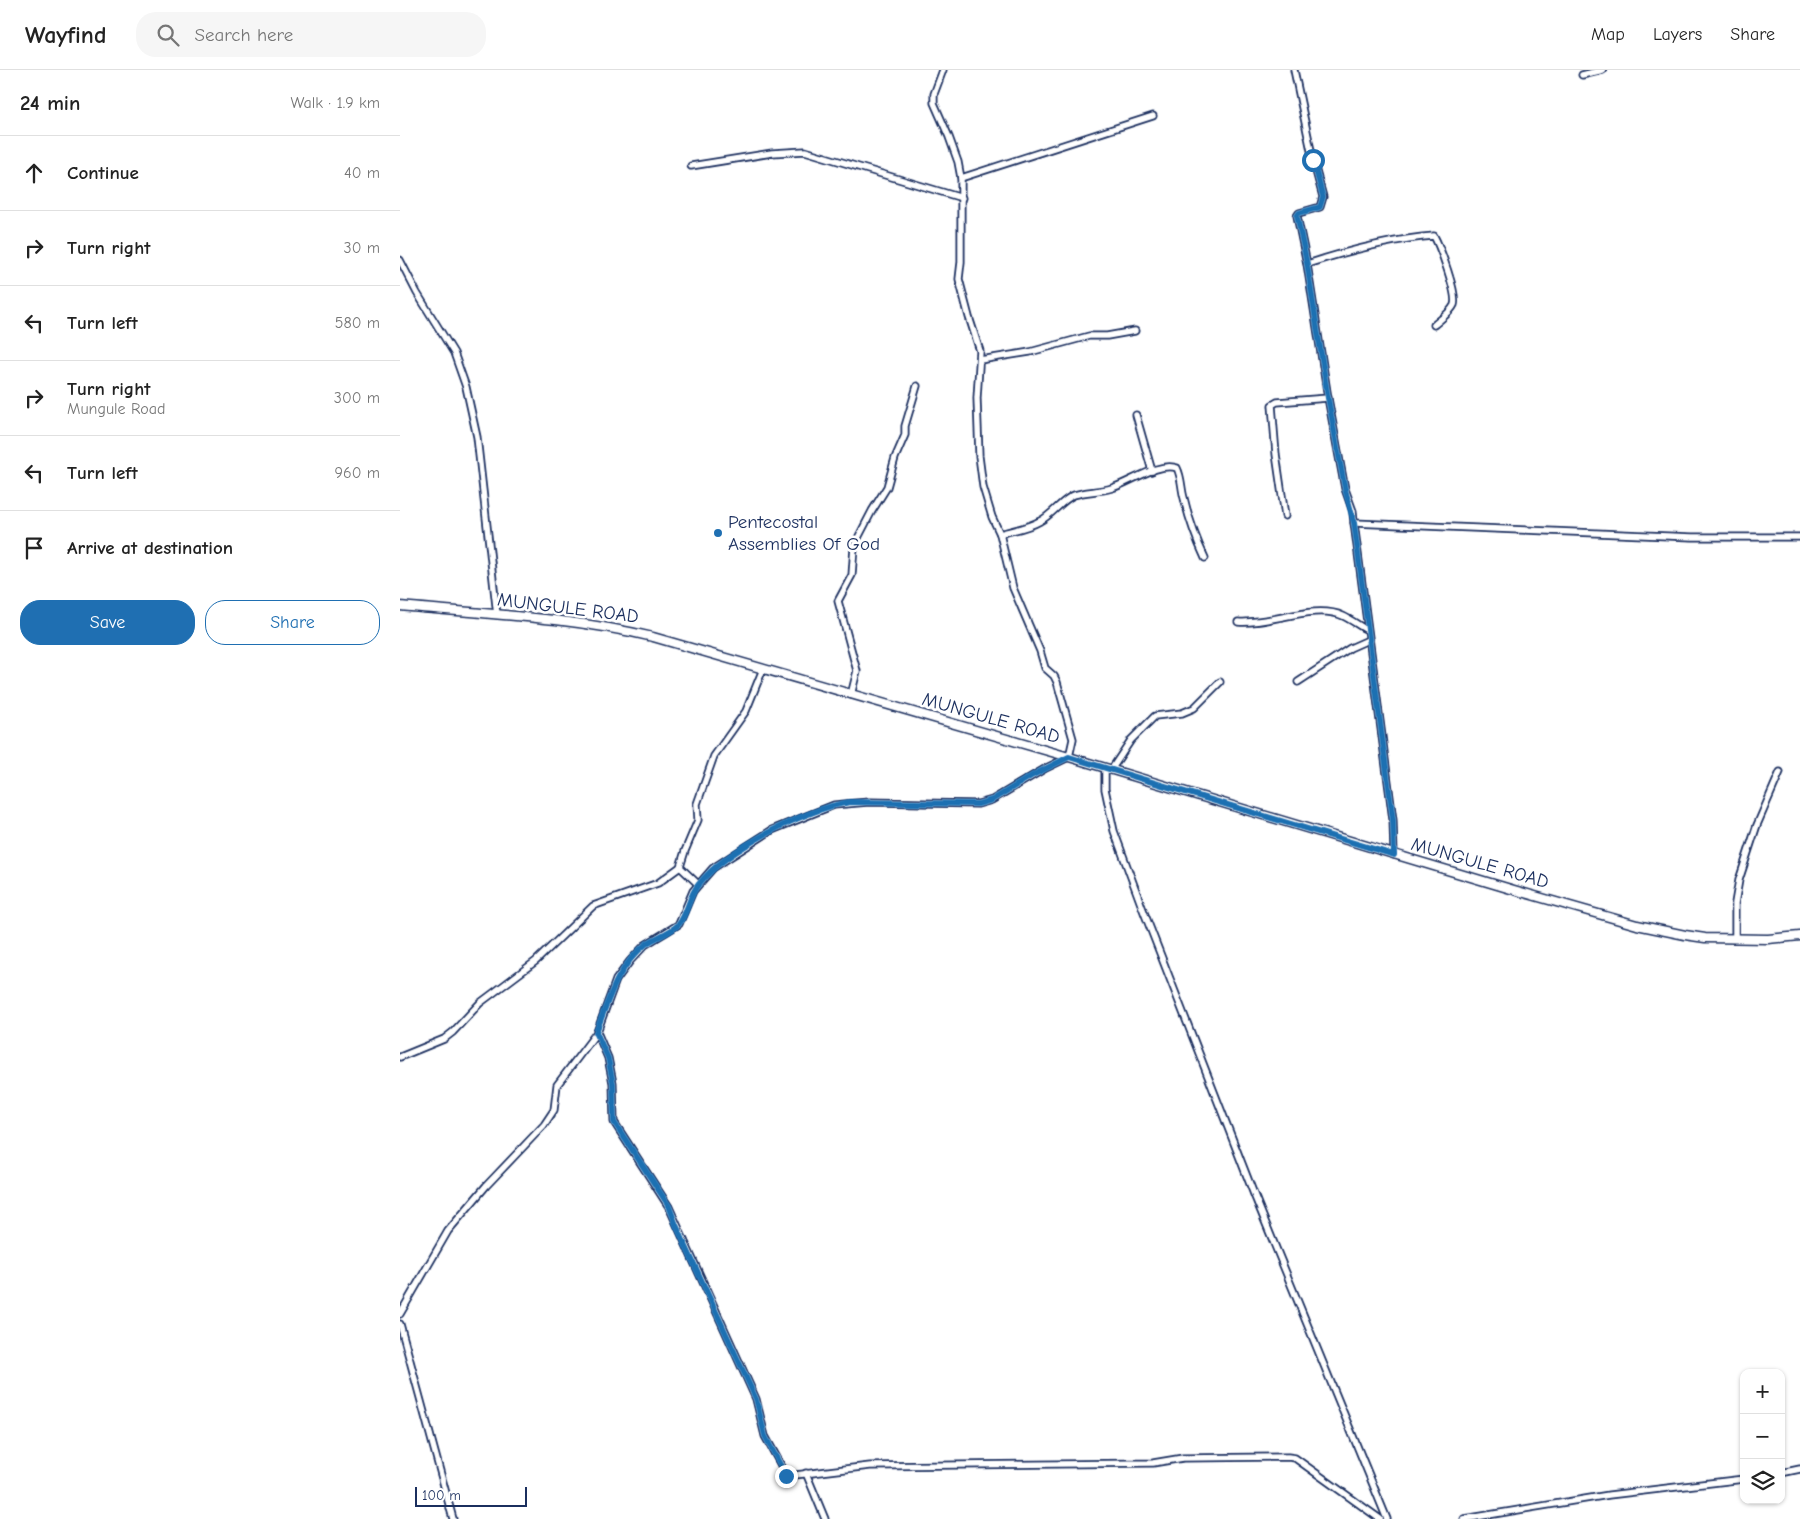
<!DOCTYPE html>
<html lang="en">
<head>
<meta charset="utf-8">
<style>
	body { margin:0; font-family:"Comic Neue",sans-serif; background:#f6f6f6; color:#222 }
	.controls { position:absolute; right:15px; bottom:15px; display:grid; overflow:hidden; border-radius:10px; box-shadow:0 1px 4px #0004 }
	.controls button { width:45px; height:45px; display:grid; place-items:center; padding:0; border:0; border-bottom:1px solid #e0e0e0; background:#fff; color:#222; font:25px sans-serif }
	.scale { position:absolute; left:15px; bottom:12px; width:112px; box-sizing:border-box; padding-left:5px; border:2px solid #1b2f5e; border-top:0; font-size:14px; line-height:18px; white-space:nowrap; color:#1b2f5e; -webkit-text-stroke:4px #fff; paint-order:stroke }
	.stop { position:absolute; width:15px; height:15px; margin:-11px; border:4px solid #1f6fb2; border-radius:50%; background:#fff }
	.stop.end { background:#1f6fb2; border-color:#fff; box-shadow:0 1px 5px #0008 }
	.list { margin:0; padding:0; list-style:none }
	h2 { display:flex; justify-content:space-between; align-items:center; height:65px; margin:0; padding:0 20px; font-size:21px }
	h2 small { font-size:16px; font-weight:400; color:#767676 }
	.list li { display:grid; grid-template-columns:32px 1fr auto; gap:15px; align-items:center; box-sizing:border-box; height:75px; padding:0 20px; border-top:1px solid #e0e0e0 }
	.list b { display:block; font-size:19px; white-space:nowrap }
	.list p { margin:0; font-size:16px; white-space:nowrap; color:#767676 }
	.list em { font-size:16px; font-style:normal; color:#767676 }
	.actions { display:flex; gap:10px; padding:15px 20px }
	.actions a { flex:1; padding:11px 0; border:1px solid #1f6fb2; border-radius:20px; text-align:center; font-size:18px; color:#1f6fb2 }
	.actions .main { background:#1f6fb2; color:#fff }
	.icon { flex:none; width:28px; height:28px; fill:none; stroke:currentColor; stroke-width:2; stroke-linecap:round; stroke-linejoin:round }
	.map { position:relative; flex:none; width:1400px; height:1449px; overflow:hidden }
	header { display:flex; align-items:center; gap:30px; box-sizing:border-box; height:70px; padding:0 25px; background:#fff; border-bottom:1px solid #e0e0e0 }
	header strong { font-size:24px }
	nav { display:flex; gap:28px; margin-inline-start:auto; font-size:18px }
	.search { width:350px; height:45px; background:#f6f6f6; display:flex; align-items:center; gap:12px; box-sizing:border-box; padding:0 18px; border-radius:20px; color:#767676; font-size:19px }
	main { display:flex }
	aside { flex:1; background:#fff }
	.map>svg:first-child { display:block }
</style>
</head>
<body>
<header>
<strong>Wayfind</strong>
<div class="search"><svg class="icon" aria-label="search" viewBox="0 0 24 24"><circle cx="10" cy="10" r="6"/><path d="M15 15l6 6"/></svg>Search here</div>
<nav><a>Map</a><a>Layers</a><a>Share</a></nav>
</header>
<main>
<aside>
<h2>24 min<small>Walk · 1.9 km</small></h2>
<ul class="list">
<li><svg class="icon" aria-label="ahead" viewBox="0 0 24 24"><path d="M12 20V5M6 11l6-6 6 6"/></svg><div><b>Continue</b></div><em>40 m</em></li>
<li><svg class="icon" aria-label="right" viewBox="0 0 24 24"><path d="M7 20v-9h11M14 6l5 5-5 5"/></svg><div><b>Turn right</b></div><em>30 m</em></li>
<li><svg class="icon" aria-label="left" viewBox="0 0 24 24"><path d="M17 20v-9H6M10 6l-5 5 5 5"/></svg><div><b>Turn left</b></div><em>580 m</em></li>
<li><svg class="icon" aria-label="right" viewBox="0 0 24 24"><path d="M7 20v-9h11M14 6l5 5-5 5"/></svg><div><b>Turn right</b><p>Mungule Road</p></div><em>300 m</em></li>
<li><svg class="icon" aria-label="left" viewBox="0 0 24 24"><path d="M17 20v-9H6M10 6l-5 5 5 5"/></svg><div><b>Turn left</b></div><em>960 m</em></li>
<li><svg class="icon" aria-label="arrive" viewBox="0 0 24 24"><path d="M6 21V4h12l-3 4 3 4H6"/></svg><div><b>Arrive at destination</b></div></li>
</ul>
<div class="actions"><a class="main">Save</a><a>Share</a></div>
</aside>
<div class="map">
<svg width="1400" height="1449" viewBox="0 0 1400 1449">
	<rect width="100%" height="100%" fill="#fff"/>
	<filter id="ink" filterUnits="userSpaceOnUse"><feTurbulence type="fractalNoise" baseFrequency=".02" numOctaves="2"/><feDisplacementMap in="SourceGraphic" scale="10" xChannelSelector="R" yChannelSelector="G"/><feConvolveMatrix kernelMatrix="1 2 1 2 8 2 1 2 1" color-interpolation-filters="sRGB"/></filter>
	<g filter="url(#ink)">
		<g fill="none" stroke-linecap="round" stroke-linejoin="round">
			<defs>
				<g id="minor">
					<path d="M894,0L913,90L923,127L920,137L899,143L897,146L907,194L928,328L945,419L953,441L954,453L993,750L994,785"/>
					<path d="M1182,5L1203,0"/>
					<path d="M291,96L372,83L405,81L562,128"/>
					<path d="M561,108L753,46"/>
					<path d="M0,190L17,223L54,283L66,317L77,367L97,545"/>
					<path d="M907,194C947,181 993,169 1034,166C1040,177 1058,225 1054,235C1051,242 1041,249 1034,255"/>
					<path d="M580,290L630,282L689,266H707L735,261"/>
					<path d="M736,345L752,401"/>
					<path d="M885,446L876,384L872,335L877,332L928,328"/>
					<path d="M954,453L1292,467H1400"/>
					<path d="M600,464C613,460 628,458 640,451C652,445 663,429 674,425C686,421 699,422 712,418C729,413 760,391 777,398C782,408 781,418 784,428C789,449 796,469 805,488"/>
					<path d="M838,552C870,555 914,533 943,546C952,550 959,556 967,560"/>
					<path d="M898,612L950,578L968,570"/>
					<path d="M451,625L457,601L438,531L452,505L454,477L459,466L472,441L487,417L495,388L505,365V356L517,316"/>
					<path d="M705,698V719L714,761L742,837L855,1127L987,1449"/>
					<path d="M711,700L731,670L755,646L782,643L794,638L820,612"/>
					<path d="M280,797L298,814"/>
					<path d="M1335,869V833L1339,810L1357,755L1380,702"/>
					<path d="M197,962L208,988L213,1013L214,1052L269,1137L356,1329L365,1366L387,1406L470,1396L753,1393L783,1388L888,1387L895,1388L980,1449"/>
					<path d="M0,987L44,969L53,962L80,933L136,891L193,836L258,813L280,797L285,781L298,750L297,734L314,686L346,641L363,599"/>
					<path d="M0,1244L48,1161L86,1116L144,1055L154,1040L157,1015L197,962L216,910L230,891L245,875L279,854L293,821L313,798L372,760L434,735L469,732L578,734L592,730L646,698L669,687L673,669L657,612L654,606L645,598L640,581L613,518L600,464L592,447L583,417L579,386L577,328L580,281L569,247L559,209L561,192V108L558,92L549,67L534,33V24L543,0"/>
					<path d="M0,1254L53,1449"/>
					<path d="M406,1403L425,1449"/>
					<path d="M1381,1403L1400,1399"/>
					<path d="M1064,1449L1209,1425L1344,1409"/>
				</g>
				<path id="tertiary" d="M0,536C85,544 170,547 253,567L669,687L1114,820L1237,855L1285,865L1305,868L1368,869L1400,866"/>
			</defs>
			<use href="#minor" stroke="#1b2f5e" stroke-width="9"/>
			<use href="#tertiary" stroke="#1b2f5e" stroke-width="11"/>
			<use href="#minor" stroke="#fff" stroke-width="5.5"/>
			<use href="#tertiary" stroke="#fff" stroke-width="8"/>
		</g>
	</g>
	<g fill="none" stroke-linecap="round" stroke-linejoin="round" filter="url(#ink)">
		<path stroke="#1f6fb2" stroke-width="6" d="M386,1406L365,1366L356,1329L276,1155L269,1136L214,1052L213,1013L208,988L196,962C209,929 217,897 246,874C256,867 271,863 279,854C288,843 289,825 299,814C327,779 406,739 450,732L578,734L592,730L633,705L669,687L994,785L993,750L954,453L945,419L928,328L907,194L897,146L899,143L920,137L923,127L913,90"/>
	</g>
	<circle fill="#1f6fb2" stroke="#fff" stroke-width="2" cx="318" cy="463" r="5"/>
	<g text-anchor="middle" dominant-baseline="central" stroke-width="5" stroke-linejoin="round" paint-order="stroke">
		<g font-size="19" fill="#1b2f5e" stroke="#fff" text-anchor="start">
			<text x="328" y="452">Pentecostal<tspan x="328" dy="22">Assemblies Of God</tspan></text>
		</g>
		<g font-size="19" fill="#1b2f5e" stroke="#fff">
			<text transform="translate(168 538) rotate(7)">MUNGULE ROAD</text>
			<text transform="translate(591 648) rotate(16)">MUNGULE ROAD</text>
			<text transform="translate(1080 793) rotate(16)">MUNGULE ROAD</text>
		</g>
	</g>
</svg>
<div class="controls">
<button>+</button>
<button>−</button>
<button><svg class="icon" aria-label="layers" viewBox="0 0 24 24"><path d="M12 4l9 5-9 5-9-5zM3 14l9 5 9-5"/></svg></button>
</div>
<div class="scale">100 m</div>
<div class="stop" style="left:913px;top:90px"></div>
<div class="stop end" style="left:386px;top:1406px"></div>
</div>
</main>
</body>
</html>
